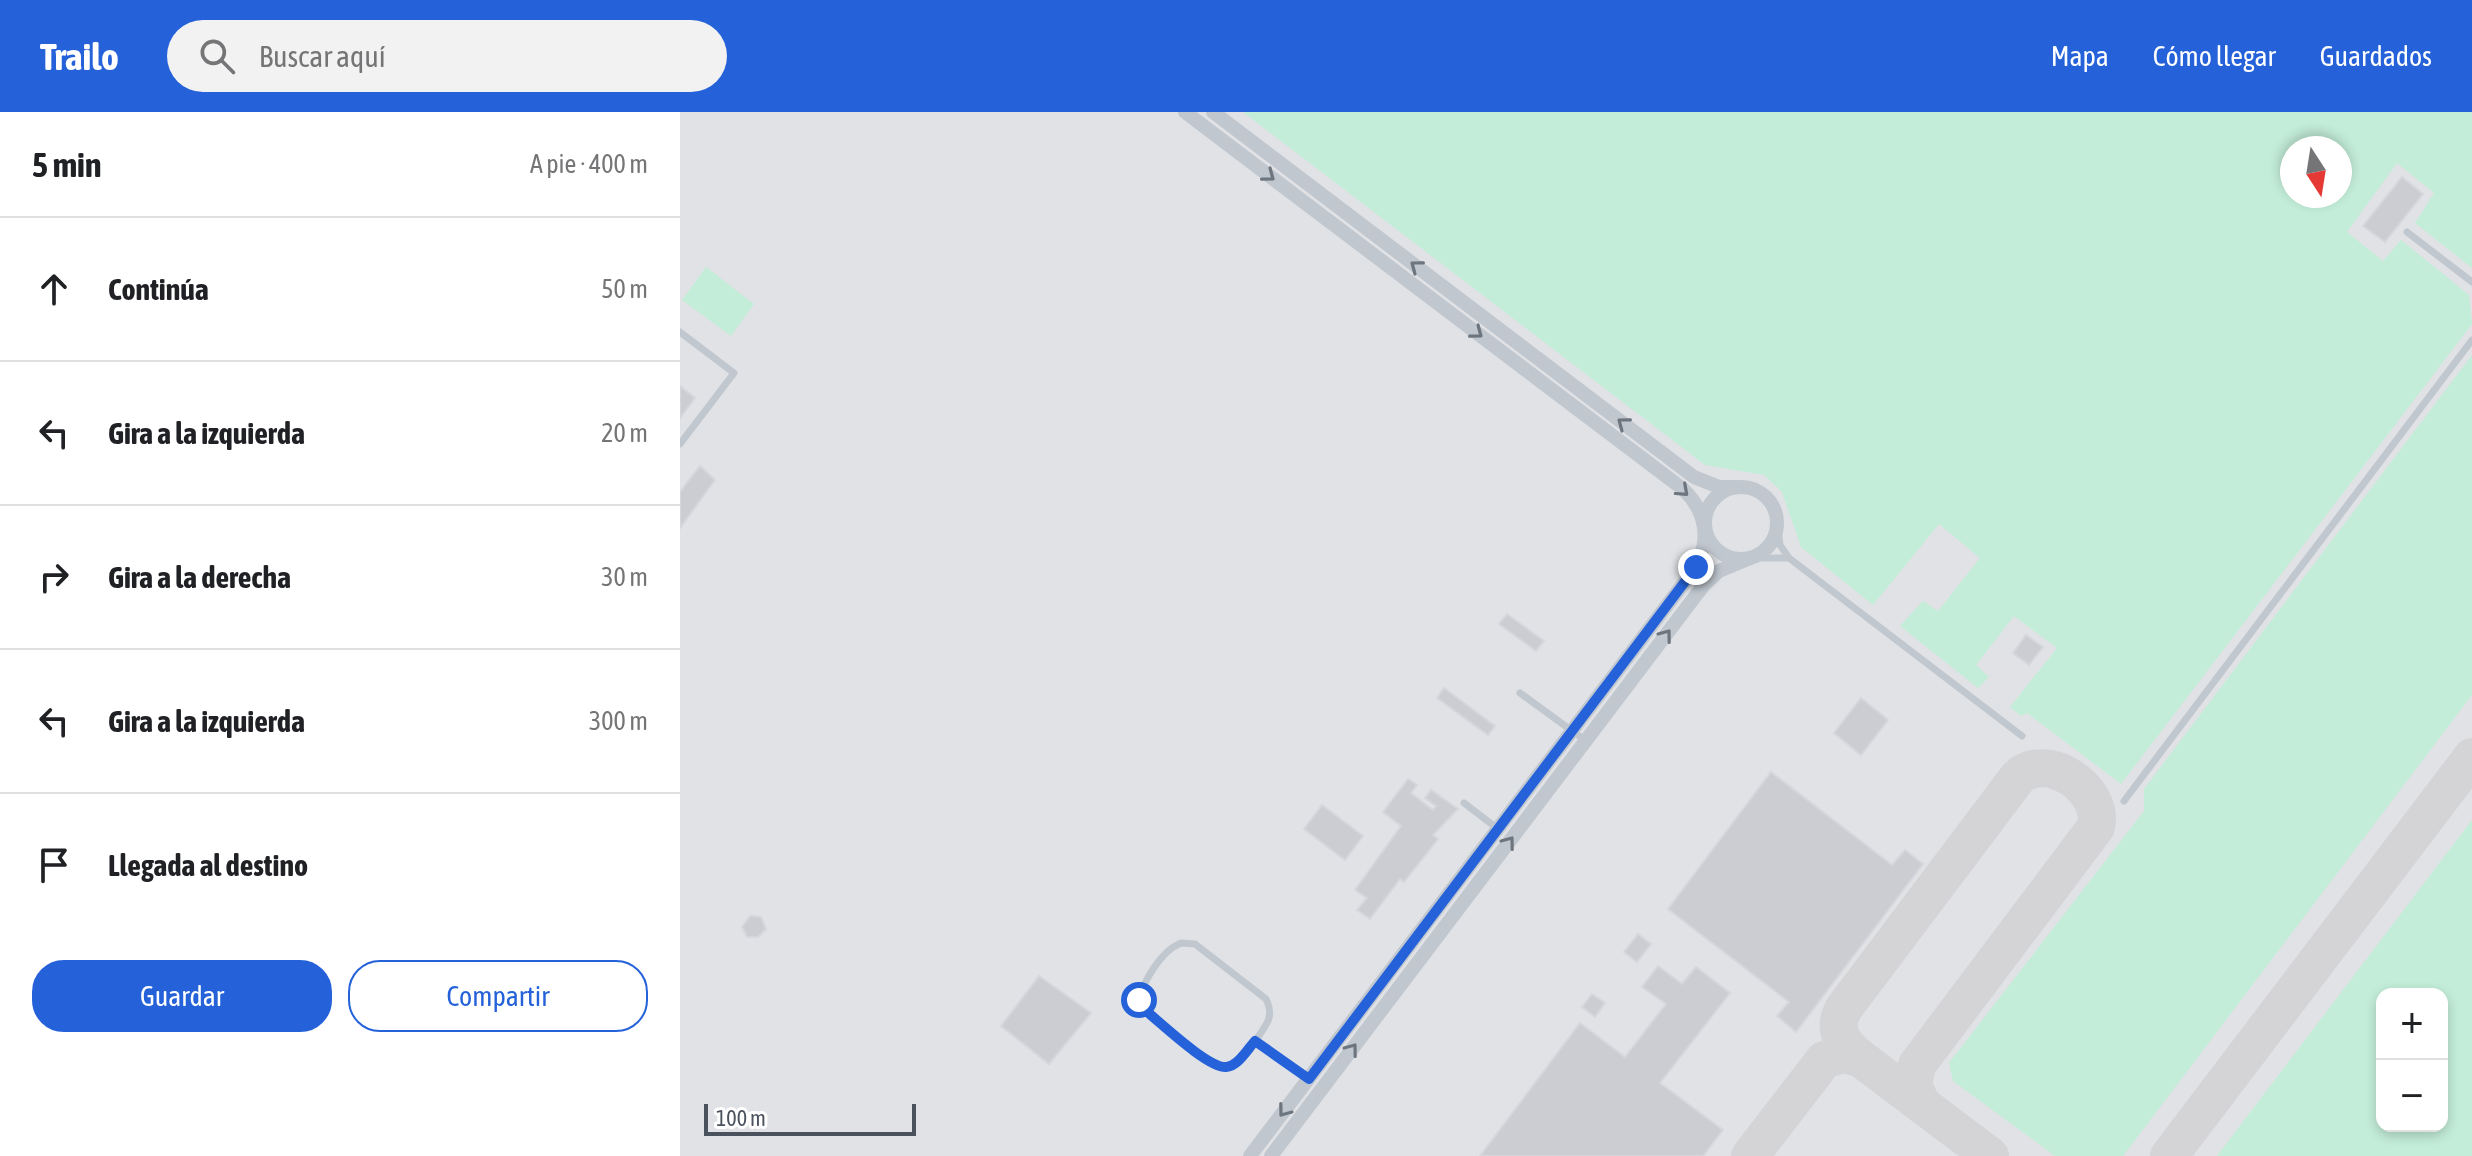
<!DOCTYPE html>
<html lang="es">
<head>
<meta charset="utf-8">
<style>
	body { margin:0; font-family:"Asap Condensed",sans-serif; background:#f2f2f2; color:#202124 }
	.controls { position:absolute; right:24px; bottom:24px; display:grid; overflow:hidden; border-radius:16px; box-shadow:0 4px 12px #0003 }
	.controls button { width:72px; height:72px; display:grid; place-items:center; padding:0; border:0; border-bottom:2px solid #e0e0e0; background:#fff; color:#202124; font:40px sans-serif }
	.compass { position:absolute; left:1600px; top:24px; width:72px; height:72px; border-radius:50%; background:#fff; box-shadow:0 4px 12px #0003; rotate:168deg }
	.scale { position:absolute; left:24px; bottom:20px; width:212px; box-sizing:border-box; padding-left:8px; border:4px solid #4a525d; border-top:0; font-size:22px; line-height:28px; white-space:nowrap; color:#4a525d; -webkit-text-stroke:6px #fff; paint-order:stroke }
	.stop { position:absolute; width:24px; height:24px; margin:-18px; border:6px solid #2562d9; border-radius:50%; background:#fff }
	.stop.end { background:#2562d9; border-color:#fff; box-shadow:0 2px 8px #0008 }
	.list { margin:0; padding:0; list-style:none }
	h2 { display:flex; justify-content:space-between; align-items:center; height:104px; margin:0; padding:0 32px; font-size:34px }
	h2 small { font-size:26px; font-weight:400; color:#757577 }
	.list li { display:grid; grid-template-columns:52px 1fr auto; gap:24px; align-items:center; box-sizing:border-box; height:144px; padding:0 32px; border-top:2px solid #e0e0e0 }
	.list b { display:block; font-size:30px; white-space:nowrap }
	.list em { font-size:26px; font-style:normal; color:#757577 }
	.actions { display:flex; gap:16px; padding:24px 32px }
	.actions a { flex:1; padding:18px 0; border:2px solid #2562d9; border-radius:32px; text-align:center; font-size:28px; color:#2562d9 }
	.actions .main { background:#2562d9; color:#fff }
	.icon { flex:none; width:44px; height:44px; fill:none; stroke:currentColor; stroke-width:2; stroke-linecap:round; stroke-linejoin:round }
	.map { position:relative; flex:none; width:1792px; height:1044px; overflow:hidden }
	header { display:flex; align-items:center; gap:48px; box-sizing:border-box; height:112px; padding:0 40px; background:#2562d9; color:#fff }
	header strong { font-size:38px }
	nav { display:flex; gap:44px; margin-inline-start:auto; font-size:28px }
	.search { width:560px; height:72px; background:#f2f2f2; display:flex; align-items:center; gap:20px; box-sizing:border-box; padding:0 28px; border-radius:44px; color:#757577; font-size:30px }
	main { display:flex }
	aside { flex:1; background:#fff }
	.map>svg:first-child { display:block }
</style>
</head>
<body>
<header>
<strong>Trailo</strong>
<div class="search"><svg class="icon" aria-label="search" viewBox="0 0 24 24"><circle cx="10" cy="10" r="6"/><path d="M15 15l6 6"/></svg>Buscar aquí</div>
<nav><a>Mapa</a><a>Cómo llegar</a><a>Guardados</a></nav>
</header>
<main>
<aside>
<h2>5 min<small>A pie · 400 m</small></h2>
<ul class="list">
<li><svg class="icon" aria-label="ahead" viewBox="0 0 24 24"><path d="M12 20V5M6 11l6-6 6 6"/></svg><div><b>Continúa</b></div><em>50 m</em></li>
<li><svg class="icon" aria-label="left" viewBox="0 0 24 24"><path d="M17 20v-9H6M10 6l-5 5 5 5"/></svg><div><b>Gira a la izquierda</b></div><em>20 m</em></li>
<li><svg class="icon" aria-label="right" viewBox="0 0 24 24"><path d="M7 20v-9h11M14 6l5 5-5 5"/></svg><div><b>Gira a la derecha</b></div><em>30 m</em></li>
<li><svg class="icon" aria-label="left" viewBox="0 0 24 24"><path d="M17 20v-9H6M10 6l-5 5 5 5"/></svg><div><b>Gira a la izquierda</b></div><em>300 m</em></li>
<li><svg class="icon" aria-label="arrive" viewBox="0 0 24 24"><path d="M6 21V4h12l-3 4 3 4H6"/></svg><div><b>Llegada al destino</b></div></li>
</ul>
<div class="actions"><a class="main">Guardar</a><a>Compartir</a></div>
</aside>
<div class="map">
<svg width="1792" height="1044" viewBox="0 0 1792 1044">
	<rect width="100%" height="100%" fill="#f3f1f1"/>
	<path fill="#e0e2e5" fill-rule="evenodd" d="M0,0H1792V1044H0ZM1612,36H1660V84H1612ZM1702,882H1762V1014H1702Z"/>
	<g fill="#c3edd8" fill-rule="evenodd">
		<path d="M563,0H1792V156L1735,111L1754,81L1717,51L1667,120L1703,149L1721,128L1789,183L1792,212L1441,672L1347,601L1341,604L1330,595L1377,536L1334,504L1296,553L1309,565L1298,576L1220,514L1243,489L1258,499L1300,446L1259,412L1193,493L1121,435L1102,380L1084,363L1025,353ZM1660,36V84H1612V36Z"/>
		<path d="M26,155L74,192L51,224L2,188Z"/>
		<path d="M1792,243V583L1443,1044H1375L1273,969L1269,951L1464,699V677Z"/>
		<path d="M1792,708V1044H1537ZM1702,882H1762V1014H1702Z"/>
	</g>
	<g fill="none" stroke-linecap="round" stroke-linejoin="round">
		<g stroke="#d4d4d6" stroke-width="38">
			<path d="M1242,993L1233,973L1237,953L1416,715C1425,678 1368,638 1338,665L1164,896C1152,917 1162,932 1180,946L1310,1044"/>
			<path d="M1070,1044L1144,948L1162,942L1180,946"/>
			<path d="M1489,1044L1792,645"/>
		</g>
	</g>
	<g fill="#cbcdd3" stroke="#d5d7dc" stroke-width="2">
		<path d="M1722,65L1743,82L1705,130L1683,114Z"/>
		<path d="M0,274L15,286L0,306Z"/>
		<path d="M20,354L35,368L0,416V380Z"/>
		<path d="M827,502L864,529L856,539L819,512Z"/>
		<path d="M1346,523L1363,535L1349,553L1333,541Z"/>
		<path d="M764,576L815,614L808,623L757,586Z"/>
		<path d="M1181,586L1208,608L1181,643L1154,621Z"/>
		<path d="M1091,660L1212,753L1225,738L1243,752L1116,920L1097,904L1109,890L988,797Z"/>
		<path d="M728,667L737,673L731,681L753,698L756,694L745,686L751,678L778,697L753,723L758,727L724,770L720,767L690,807L677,798L687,786L675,778L721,714L703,700Z"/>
		<path d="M642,693L683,724L665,748L624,717Z"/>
		<path d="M70,804L81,805L86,817L78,825H67L62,815Z"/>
		<path d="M958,822L971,832L957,850L944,840Z"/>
		<path d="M978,854L1002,872L1016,855L1050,881L980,971L1043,1018L1023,1044H800L900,911L945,945L986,892L962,875Z"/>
		<path d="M359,864L411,901L369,952L321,914Z"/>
		<path d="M912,882L925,891L915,905L902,895Z"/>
	</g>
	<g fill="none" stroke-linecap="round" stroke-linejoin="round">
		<g stroke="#c0c7cf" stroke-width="7">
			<path d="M1727,120L1792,170"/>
			<path d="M0,220L54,261L0,332"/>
			<path d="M1097,411L1100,433L1109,446L1342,624"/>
			<path d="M1070,446H1107"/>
			<path d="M840,581L906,629"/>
			<path d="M1444,689L1792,228"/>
			<path d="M784,691L818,717"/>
			<path d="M501,831L515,832L586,887C594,903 588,911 578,925C571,935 560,953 547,955C529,957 481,911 466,899L459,888C464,868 481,839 501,831Z"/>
			<path d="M575,929L629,967"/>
		</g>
		<g stroke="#c0c7cf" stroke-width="14">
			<path d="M505,0L1003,377C1026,399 1031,427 1016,455L570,1044"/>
			<path d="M533,0L1014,365L1039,375H1057"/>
			<circle cx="1061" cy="411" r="36"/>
			<path d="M591,1044L1023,474L1039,459L1070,446"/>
		</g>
	</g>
	<defs><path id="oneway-chevron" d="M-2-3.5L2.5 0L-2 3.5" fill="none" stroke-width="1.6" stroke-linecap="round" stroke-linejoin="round" transform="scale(2)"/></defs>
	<g stroke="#6d757f">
		<use href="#oneway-chevron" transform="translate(589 64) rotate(37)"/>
		<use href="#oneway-chevron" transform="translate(736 154) rotate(-143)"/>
		<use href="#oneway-chevron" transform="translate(797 221) rotate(37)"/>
		<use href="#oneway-chevron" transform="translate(943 311) rotate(-143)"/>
		<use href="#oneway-chevron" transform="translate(1003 379) rotate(42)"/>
		<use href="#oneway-chevron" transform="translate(986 523) rotate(-53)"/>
		<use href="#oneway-chevron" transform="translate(829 730) rotate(-53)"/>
		<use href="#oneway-chevron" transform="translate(672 937) rotate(-53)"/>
		<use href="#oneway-chevron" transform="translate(604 999) rotate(127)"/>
	</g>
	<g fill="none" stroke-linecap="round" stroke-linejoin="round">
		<path stroke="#2562d9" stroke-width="10" d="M459,888L466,899C482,912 528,956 546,955C558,954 567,938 575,929L629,967L1016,455"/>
	</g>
</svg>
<div class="controls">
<button>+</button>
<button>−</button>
</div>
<svg class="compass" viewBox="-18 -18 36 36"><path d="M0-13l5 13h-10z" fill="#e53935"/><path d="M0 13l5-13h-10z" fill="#757577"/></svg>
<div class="scale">100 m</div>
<div class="stop" style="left:459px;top:888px"></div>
<div class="stop end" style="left:1016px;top:455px"></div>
</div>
</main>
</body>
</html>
